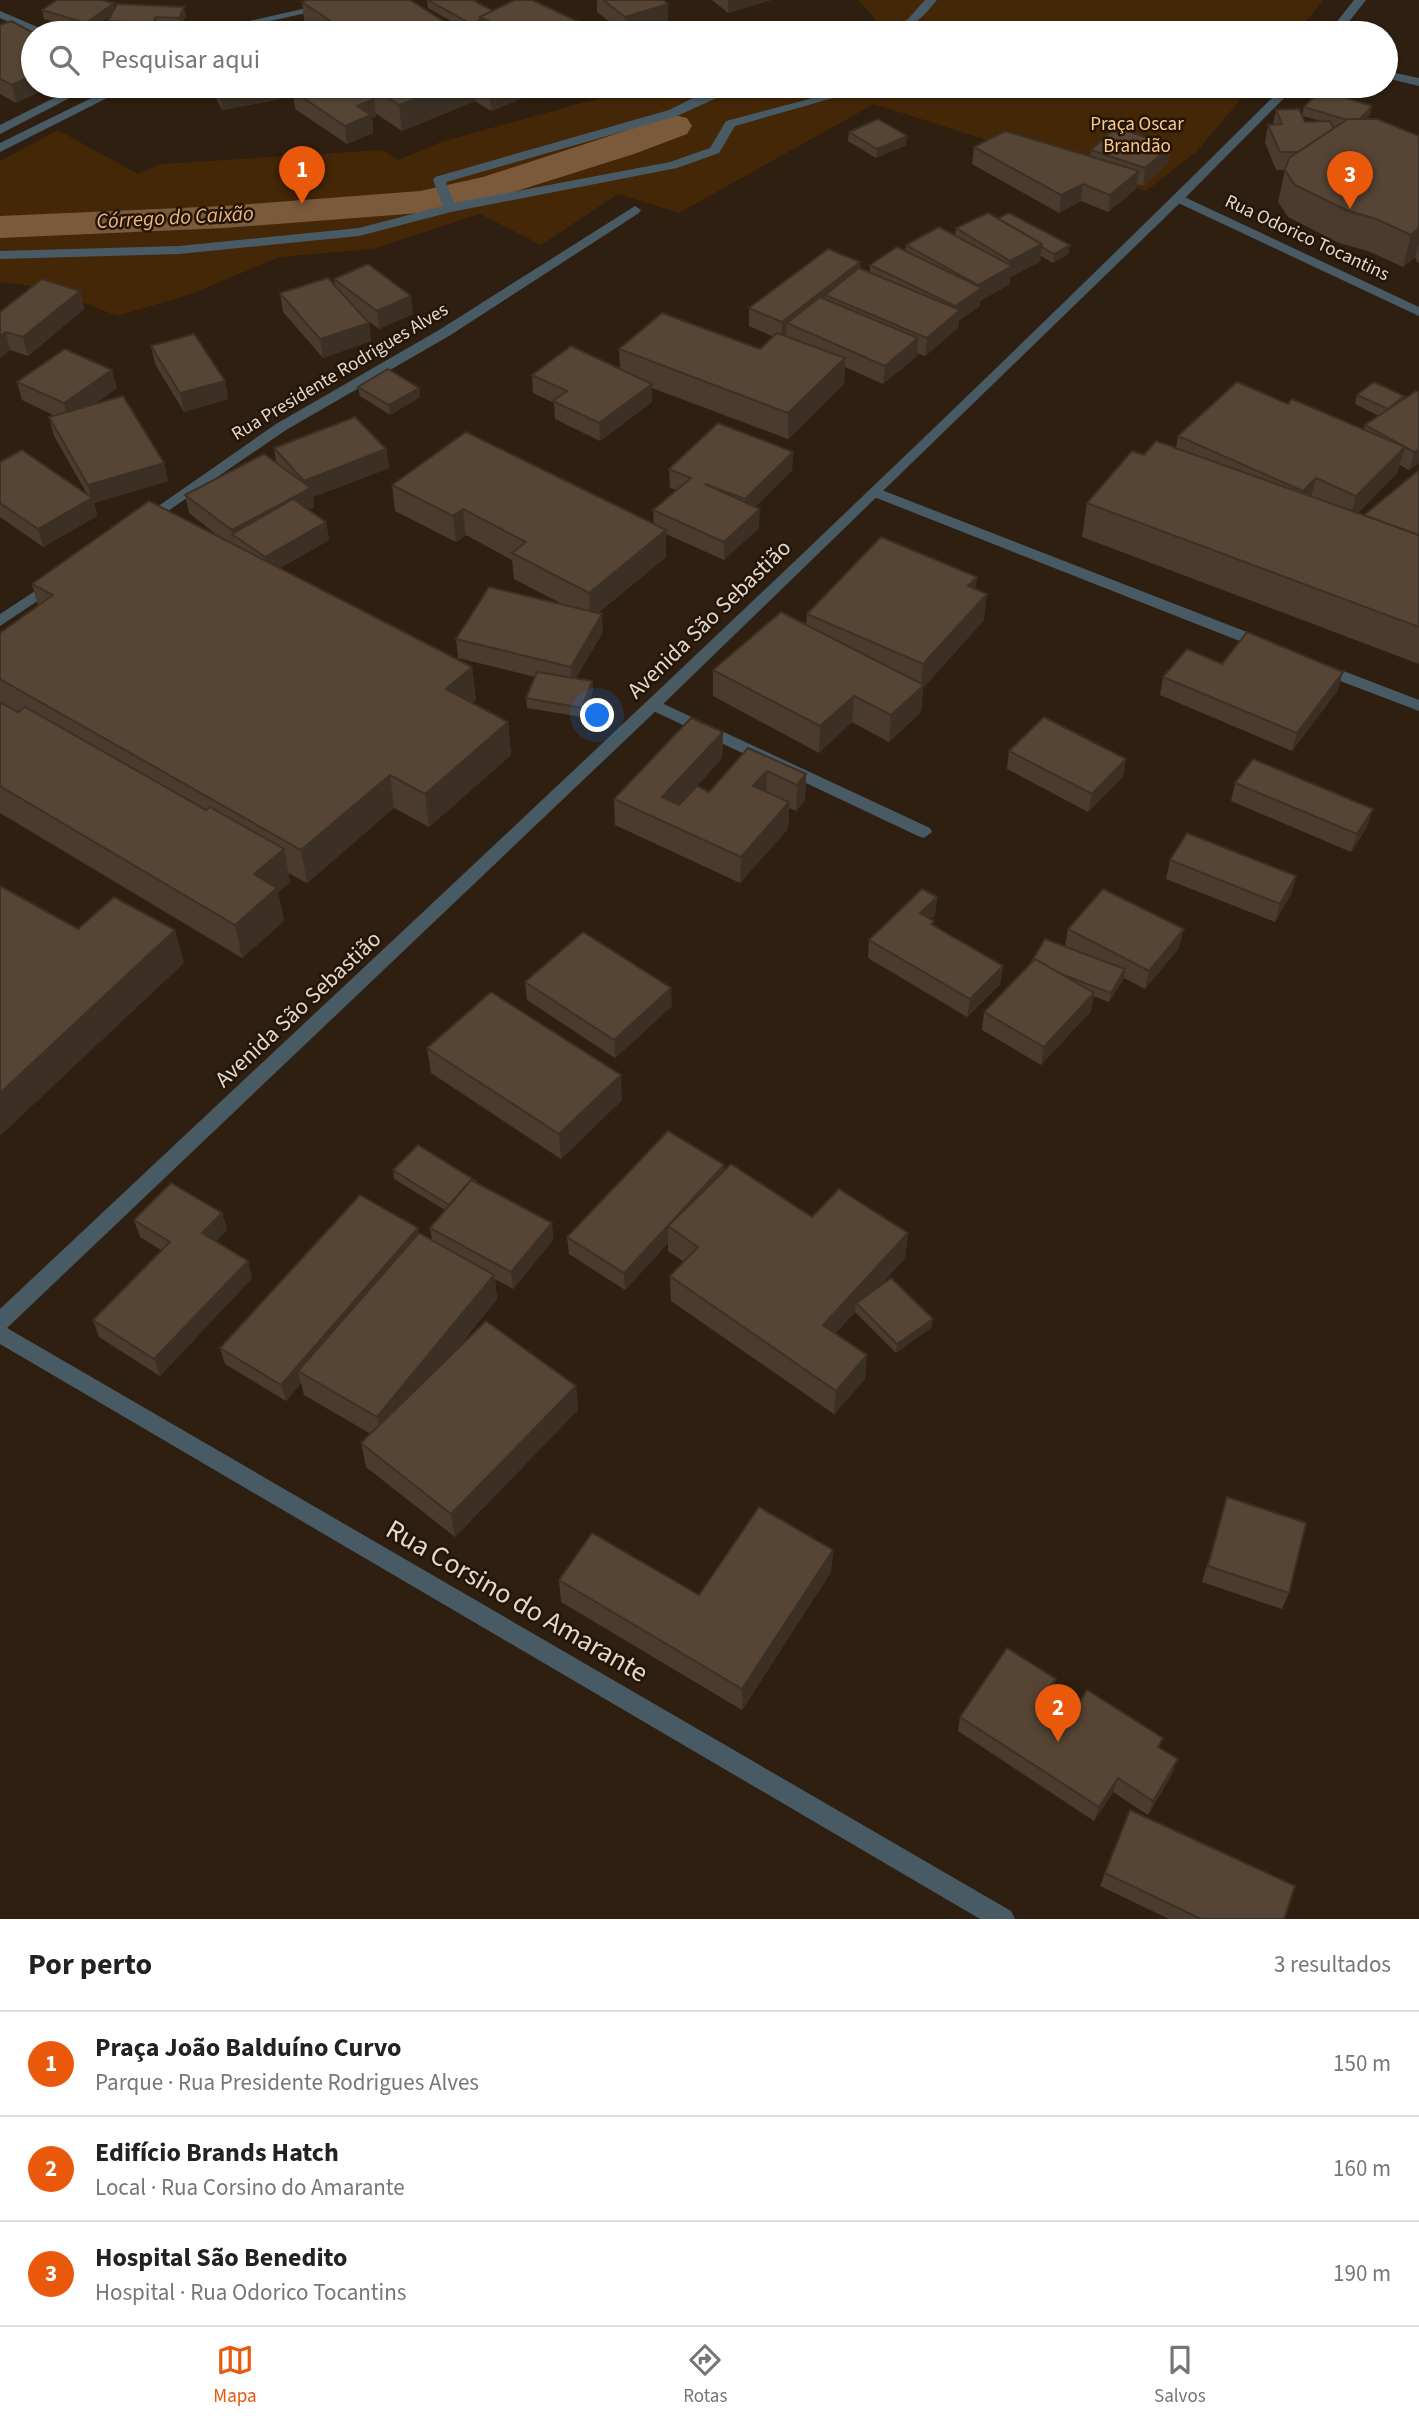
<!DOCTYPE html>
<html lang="pt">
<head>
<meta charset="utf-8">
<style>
	body { margin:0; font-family:"Source Sans 3",sans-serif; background:#f2f2f2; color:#222 }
	.you { position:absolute; left:598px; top:716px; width:24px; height:24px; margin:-18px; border:5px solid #fff; border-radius:50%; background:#1a73e8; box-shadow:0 0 0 10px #1a73e833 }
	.badge { display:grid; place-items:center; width:46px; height:46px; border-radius:50%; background:#ea580c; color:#fff; font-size:23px; font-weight:700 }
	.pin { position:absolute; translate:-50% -58px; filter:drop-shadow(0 2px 4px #0008) }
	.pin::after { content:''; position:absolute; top:37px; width:24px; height:21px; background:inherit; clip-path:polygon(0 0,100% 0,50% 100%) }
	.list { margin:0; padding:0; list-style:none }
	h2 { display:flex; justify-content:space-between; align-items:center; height:91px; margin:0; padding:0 28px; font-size:30px }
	h2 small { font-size:23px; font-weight:400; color:#767676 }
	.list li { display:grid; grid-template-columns:46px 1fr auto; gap:21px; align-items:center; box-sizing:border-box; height:105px; padding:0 28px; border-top:2px solid #e0e0e0 }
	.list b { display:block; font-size:26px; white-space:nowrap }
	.list p { margin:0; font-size:23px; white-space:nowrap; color:#767676 }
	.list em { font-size:23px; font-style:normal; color:#767676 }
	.icon { flex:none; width:38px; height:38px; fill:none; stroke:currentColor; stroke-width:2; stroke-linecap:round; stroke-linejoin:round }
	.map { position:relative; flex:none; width:1419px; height:1919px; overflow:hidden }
	.search { position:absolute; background:#fff; box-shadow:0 2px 5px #0004; left:21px; right:21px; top:21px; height:77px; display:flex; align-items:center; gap:18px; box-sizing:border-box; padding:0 24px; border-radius:38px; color:#767676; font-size:26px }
	.sheet { height:406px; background:#fff }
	nav { display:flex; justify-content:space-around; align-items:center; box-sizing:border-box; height:98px; border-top:2px solid #e0e0e0; background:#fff; font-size:19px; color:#767676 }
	nav a { display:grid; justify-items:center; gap:4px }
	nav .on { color:#ea580c }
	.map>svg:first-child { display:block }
</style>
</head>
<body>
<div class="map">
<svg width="1419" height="1919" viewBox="0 0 1419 1919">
	<rect width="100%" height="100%" fill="#2e1f10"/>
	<g fill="#442706">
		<path d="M858,0H1322L1323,1L1296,33H833L877,21Z"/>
		<path d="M643,86H1252L1196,152L1146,191L874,104L679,213L618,194L541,245L480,214L373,249L280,257L188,295L117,316L48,288L0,282V161L58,130L138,174L160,164L382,150L398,160L441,142Z"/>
	</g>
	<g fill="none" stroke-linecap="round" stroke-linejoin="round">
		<path fill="#7a5a3b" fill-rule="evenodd" d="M674,115L687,118L692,126L687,134L634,154L504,195L420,213L224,228L0,238V216L224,206L420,191L483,177Z"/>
		<g fill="#485b65" fill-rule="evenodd">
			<path d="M1386,71L1419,78V86L1386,78Z"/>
			<path d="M874,487L1270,641L1273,645L1270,649H1260L869,495L867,492Z"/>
			<path d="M1320,662L1419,700V711L1314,671L1312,667L1314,663Z"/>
			<path d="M653,699L930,828L932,832L924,838L918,836L647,708L645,704Z"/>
		</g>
		<g fill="#485b65" fill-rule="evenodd">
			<path d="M925,0H937C922,18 909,33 884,33L908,19Z"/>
			<path d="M248,21L258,23L240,33H225Z"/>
			<path d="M116,86H131L0,152V143Z"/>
			<path d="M725,86H743L677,116L446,182L454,203L670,162L710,148L726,121L828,94L826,86H838L840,96L735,126L719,153L677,168L451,212L359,236L179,254L0,259V251L179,246L359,228L443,206L433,180L435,177L669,110L707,91Z"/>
		</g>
		<g fill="#485b65" fill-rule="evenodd">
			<path d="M342,0H364L218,33H197Z"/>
			<path d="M0,11L47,31L49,33H34L0,18Z"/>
			<path d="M78,86H93L0,134V125Z"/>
			<path d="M1178,194L1419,307V316L1174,201V195Z"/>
			<path d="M635,206L641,210L639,213L449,336L286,430L149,524L144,526L137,521L276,424L439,330Z"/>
			<path d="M55,578L63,583L60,586L0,626V614Z"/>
		</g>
		<g fill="#485b65" fill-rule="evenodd">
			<path d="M1354,0H1366L1340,33H1328Z"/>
			<path d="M1284,86H1296L1182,201L659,708L7,1328L1011,1911L1015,1919H980L0,1344V1309C430,904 865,503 1284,86Z"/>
		</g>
	</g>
	<g fill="#4a3b2e">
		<path d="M427,0L493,11L593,33H482L481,29L472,33L428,8Z"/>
		<path d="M597,0H663L668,4V21L628,33H624L597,12Z"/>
		<path d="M712,0H771L728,13Z"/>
		<path d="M302,2L462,33H315L305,27Z"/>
		<path d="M115,9L186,16L180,27L158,26L155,32L110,30L108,21L111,15L88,32L44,19L42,10Z"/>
		<path d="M0,25L33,86H52L16,103L0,94Z"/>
		<path d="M210,86H279L281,99L222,110Z"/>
		<path d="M306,86H524L525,97L491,111L475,101L402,131L375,113L376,116L372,118L373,133L347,144L295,109L293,91Z"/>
		<path d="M1372,106L1370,115L1366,119L1419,136V263L1417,262L1415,257L1403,267L1368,251L1339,243L1288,217L1278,202L1285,170H1276L1265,142L1268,125H1273L1276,110L1305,122L1321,121L1302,116L1304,107Z"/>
		<path d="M849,132L906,145L876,158L848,141Z"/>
		<path d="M1171,146L1168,163L1143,186L1137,184L1136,189L1108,212L1081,201L1059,213L972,164L974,147L1090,157L1091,150Z"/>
		<path d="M998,218L1070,245L1068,254L1053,263L1041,256L1040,262L1010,277V284L980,301V306L959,320L958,328L925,356L917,353V356L883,384L845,367L844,384L788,439L652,388V402L600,441L555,419L554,403L533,393L532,375L620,369L619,349H760L774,337L749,326V308L860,262V268L870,273V265L905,251L906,245L955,236L956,228Z"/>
		<path d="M334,279L413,314L379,329L364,318L369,323L371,341L323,358L283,312L280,293L335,286Z"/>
		<path d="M80,291L84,309L28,356L10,350L0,358V312Z"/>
		<path d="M151,346L225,381L228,399L184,412L155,364Z"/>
		<path d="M17,382L117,388L93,405L164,463L168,481L94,503L97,516L43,547L0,517V462L87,494L54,436L49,417L55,416L22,400Z"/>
		<path d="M358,387L419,388L420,397L390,415L360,396Z"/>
		<path d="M1419,392V463L1409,470L1400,465L1397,473L1358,513L1364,515L1419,470V664L1082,537L1087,503L1144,455L1176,448L1178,436L1288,404L1364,430L1365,425L1379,416L1355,404L1357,395L1404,396L1403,400Z"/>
		<path d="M274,448L386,449L389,468L313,497L314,507L308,510L326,522L329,540L280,568L472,667L476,700L472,703L508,722L511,755L429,827L394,808L307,883L288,873L290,882L278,892L284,921L242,958L0,813V633L38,606L32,584L222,539L189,513L185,495L276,462Z"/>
		<path d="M793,452L792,470L755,507L759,528L724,560L666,534V557L598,613L603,632L576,678L592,681L593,691L582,717L527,708L526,698L535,677L458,658L456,639L562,604L514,579L512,560L466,535L456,542L395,511L392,485L654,525L653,510L676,490L670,488L669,469Z"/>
		<path d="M975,589L984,620L923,688L921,712L889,742L852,722L819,753L713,696V670L806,625L807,614Z"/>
		<path d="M1222,664L1338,690L1292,751L1160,695L1163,677Z"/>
		<path d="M723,732L722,758L697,786L709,792L748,748L806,774L805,800L796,811L789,808L788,829L740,883L615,825L614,799Z"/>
		<path d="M1009,751L1123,777L1088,812L1007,769Z"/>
		<path d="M1235,783L1367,827L1351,852L1231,801Z"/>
		<path d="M1170,860L1296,876L1291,894L1275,922L1166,879Z"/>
		<path d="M937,897L935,915L931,919L933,926L1003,966L1000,984L967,1017L868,958L869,940Z"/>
		<path d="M1068,929L1179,948L1145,989L1124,978L1109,1002L1093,996L1091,1011L1041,1065L982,1030L984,1012L1065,946Z"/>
		<path d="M525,982L672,1006L615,1058L527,1000Z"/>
		<path d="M427,1048L622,1100L561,1159L431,1073Z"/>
		<path d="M393,1170L477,1183L552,1223L553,1240L513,1289L495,1279L497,1299L451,1356L576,1386L578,1410L455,1537L366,1467L361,1443L371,1434L304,1395L301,1383L286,1401L225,1364L220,1348L418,1228L419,1233L432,1240L430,1228L445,1210L394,1179Z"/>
		<path d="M724,1171L812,1217L908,1233L905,1258L877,1289L932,1327L896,1353L855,1312L835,1334L865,1379L834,1414L671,1301L670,1276L684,1262L668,1251V1243L625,1290L569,1254L567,1237Z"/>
		<path d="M222,1213L227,1230L216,1241L248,1261L252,1278L160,1376L99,1337L93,1320L161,1250L140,1237L134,1220Z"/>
		<path d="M1227,1497L1289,1593L1282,1609L1202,1582Z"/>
		<path d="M833,1550L831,1572L742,1710L561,1602L559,1580L699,1595Z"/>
		<path d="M1056,1679L1053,1688L1079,1703L1160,1748L1172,1774L1148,1815L1113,1792L1094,1821L958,1731L960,1717Z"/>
		<path d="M1105,1873L1284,1919H1169L1100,1886Z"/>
	</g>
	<g fill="#3c3025">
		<path d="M728,0H771L728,13Z"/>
		<path d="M114,3L115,12L88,32L86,23Z"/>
		<path d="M668,4V21L625,33V17Z"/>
		<path d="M184,7L186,16L180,27L179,18Z"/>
		<path d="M156,17L158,26L155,32L153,23Z"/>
		<path d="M481,20V29L472,33L471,24Z"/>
		<path d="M592,28L593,33H583Z"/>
		<path d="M33,75V86H52L16,103L12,85Z"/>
		<path d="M254,86H279L281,99L222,110L219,92Z"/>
		<path d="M448,86H474L475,101L402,131L399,105Z"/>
		<path d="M489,86H524L525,97L491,111Z"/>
		<path d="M374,99L376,116L372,118L373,133L347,144L345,126L357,106Z"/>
		<path d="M1372,106L1370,115L1354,132L1356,123Z"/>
		<path d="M907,136L906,145L876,158L877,149Z"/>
		<path d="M1171,146L1168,163L1143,186L1145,168Z"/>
		<path d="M1139,171L1136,189L1108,212L1110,195Z"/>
		<path d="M1083,184L1081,201L1059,213L1061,195Z"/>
		<path d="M1419,228V243L1415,257L1403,267L1411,235Z"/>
		<path d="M1042,244L1040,262L1010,277V284L980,301V306L959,320L958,328L925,356L927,338L954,315L955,306L978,291V285L1009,267L1010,261Z"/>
		<path d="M1070,245L1068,254L1053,263L1054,254Z"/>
		<path d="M860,262L859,280L825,295V307L787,323L786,337L782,340V322Z"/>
		<path d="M80,291L84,309L28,356L23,337Z"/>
		<path d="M411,296L413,314L379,329L377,311Z"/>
		<path d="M369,323L371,341L323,358L320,339Z"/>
		<path d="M6,332L10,350L0,358V336Z"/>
		<path d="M918,338L917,356L883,384L885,366Z"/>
		<path d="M845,358L844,384L788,439V413Z"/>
		<path d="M112,370L117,388L68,422L64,403Z"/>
		<path d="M225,381L228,399L184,412L180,393Z"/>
		<path d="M652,384V402L600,441L599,423Z"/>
		<path d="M419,388L420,397L390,415L389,405Z"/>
		<path d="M1405,447L1397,473L1349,522L1356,496Z"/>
		<path d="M386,449L389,468L313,497L314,507L246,543L232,534L235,549L232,530L306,491L304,481Z"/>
		<path d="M1419,449V463L1409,470L1414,452Z"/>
		<path d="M793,452L792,470L744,518L745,499Z"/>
		<path d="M164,463L168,481L94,503L97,516L43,547L38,529L91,498L88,485Z"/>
		<path d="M1316,478L1309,505L1297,517L1303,491Z"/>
		<path d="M463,509L466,535L456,542L453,516Z"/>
		<path d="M760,509L759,528L724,560V542Z"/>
		<path d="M326,522L329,540L268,575L265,557Z"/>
		<path d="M666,530V557L590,619L589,593Z"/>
		<path d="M977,577L974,603L968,586Z"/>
		<path d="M987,594L984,620L923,688L921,712L889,742L891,715L921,688L923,664Z"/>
		<path d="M602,614L603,632L572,685L571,667Z"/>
		<path d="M472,667L476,700L449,723L446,689Z"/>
		<path d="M1343,672L1338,690L1292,751L1297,733Z"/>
		<path d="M592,681L593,691L582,717V708Z"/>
		<path d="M854,696L852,722L819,753L820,726Z"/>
		<path d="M508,722L511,755L429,827L425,794Z"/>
		<path d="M723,732L722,758L664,822L662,797Z"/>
		<path d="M1126,759L1123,777L1088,812L1092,794Z"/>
		<path d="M767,771L766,797L753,786Z"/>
		<path d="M806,774L805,800L796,811L797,785Z"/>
		<path d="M390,775L394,808L307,883L301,850Z"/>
		<path d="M789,802L788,829L740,883L741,857Z"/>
		<path d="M1373,809L1367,827L1351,852L1357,834Z"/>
		<path d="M284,849L290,882L278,892L284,921L242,958L235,925L254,874Z"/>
		<path d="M1296,876L1291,894L1275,922L1280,904Z"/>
		<path d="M937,897L935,915L918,931L920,913Z"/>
		<path d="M1184,929L1179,948L1145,989L1149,971Z"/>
		<path d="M175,930L184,963L0,1136V1093Z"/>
		<path d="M1003,966L1000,984L967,1017L970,999Z"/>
		<path d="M1125,969L1124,978L1109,1002L1111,993Z"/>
		<path d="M671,988L672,1006L615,1058L614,1040Z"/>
		<path d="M1094,993L1091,1011L1041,1065L1044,1047Z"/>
		<path d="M621,1075L622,1100L561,1159L559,1134Z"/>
		<path d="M724,1165V1182L668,1226V1243L625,1290L624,1273Z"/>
		<path d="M222,1213L227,1230L207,1250L202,1233Z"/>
		<path d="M552,1223L553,1240L513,1289L511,1272Z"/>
		<path d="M418,1228L421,1246L298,1371L301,1383L286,1401L281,1385Z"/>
		<path d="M908,1233L905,1258L860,1307L856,1303L855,1312L821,1349L823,1325Z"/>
		<path d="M248,1261L252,1278L160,1376L154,1359Z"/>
		<path d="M494,1275L497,1299L382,1440L377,1417Z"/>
		<path d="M933,1319L932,1327L896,1353L897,1344Z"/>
		<path d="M867,1355L865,1379L834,1414L836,1391Z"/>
		<path d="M576,1386L578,1410L455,1537L451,1514Z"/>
		<path d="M833,1550L831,1572L742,1710V1689Z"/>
		<path d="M1178,1759L1172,1774L1148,1815L1153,1801Z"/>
		<path d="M1118,1778L1113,1792L1094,1821L1099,1807Z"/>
	</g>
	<g fill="#564535" stroke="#3c3025" stroke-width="2">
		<path d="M57,0H101L114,3L86,23L42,10Z"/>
		<path d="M308,0H410L462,33H349L302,2Z"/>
		<path d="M428,0H473L493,11L480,17L481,20L471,24Z"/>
		<path d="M515,0H532L592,28L583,33H533L530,32L528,33H514L480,17Z"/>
		<path d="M603,0H663L668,4L625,17Z"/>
		<path d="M117,4L184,7L179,18L156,17L153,23L108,21Z"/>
		<path d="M11,21L34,33L33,75L12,85L0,79V25Z"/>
		<path d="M216,86H254L219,92Z"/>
		<path d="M306,86H354L374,99L357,106L371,115L345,126L293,91Z"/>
		<path d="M370,86H448L399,105Z"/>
		<path d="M1321,90L1372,106L1360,119L1347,120L1304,107Z"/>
		<path d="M1299,109L1305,122L1330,121L1334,129L1299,152H1280L1268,125L1282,124L1276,110Z"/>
		<path d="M878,119L907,136L877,149L849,132Z"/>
		<path d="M1348,119H1377L1419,136V228L1411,235L1376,219L1346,210L1295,185L1285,170L1289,158Z"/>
		<path d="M1116,127L1171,146L1145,168L1091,150Z"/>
		<path d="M1005,131L1139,171L1110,195L1083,184L1061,195L974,147Z"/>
		<path d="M988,213L1042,244L1010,261L956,228Z"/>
		<path d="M1009,213L1070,245L1054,254L1042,247V244L998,218Z"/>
		<path d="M939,227L1012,266L978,285L906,245Z"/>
		<path d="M897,247L982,288L955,306L870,265Z"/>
		<path d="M828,249L860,262L782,322L749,308Z"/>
		<path d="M368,264L411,296L377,311L334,279Z"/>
		<path d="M859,268L960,310L927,338L825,295Z"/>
		<path d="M328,278L369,323L320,339L280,293Z"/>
		<path d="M42,279L80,291L23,337L6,332L0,336V312Z"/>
		<path d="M820,297L918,338L885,366L787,323Z"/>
		<path d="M662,313L760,349L777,333L845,358L788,413L619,349Z"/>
		<path d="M194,334L225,381L180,393L151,346Z"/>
		<path d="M571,346L652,384L599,423L553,401L567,391L532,375Z"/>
		<path d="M65,349L112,370L64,403L17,382Z"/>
		<path d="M388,369L419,388L389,405L358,387Z"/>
		<path d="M1237,382L1288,404L1292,399L1405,447L1356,496L1316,478L1303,491L1178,436Z"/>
		<path d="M1374,382L1404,396L1388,409L1357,395Z"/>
		<path d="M1416,391L1419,392V449L1414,452L1365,425Z"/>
		<path d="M123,396L164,463L88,485L49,417Z"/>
		<path d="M355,417L386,449L304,481L274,448Z"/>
		<path d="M718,423L793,452L745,499L705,484L760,509L724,542L653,510L691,478L669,469Z"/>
		<path d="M466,432L666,530L589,593L512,553L526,542L463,509L453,516L392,485Z"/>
		<path d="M1156,441L1419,535V627L1087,503L1132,451L1144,455Z"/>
		<path d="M22,450L92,498L38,529L0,503V462Z"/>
		<path d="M264,454L311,488L232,530L185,495Z"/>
		<path d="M1419,470V535L1364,515Z"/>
		<path d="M293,499L326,522L265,557L232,534Z"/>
		<path d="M149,501L472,667L446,689L508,722L425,794L390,775L301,850L0,679V633L53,595L32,584Z"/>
		<path d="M881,537L977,577L968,586L987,594L923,664L807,614Z"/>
		<path d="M489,587L602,614L571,667L456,639Z"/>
		<path d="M781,612L924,685L891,715L854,696L820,726L713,670Z"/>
		<path d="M1247,632L1343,672L1297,733L1163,677L1187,649L1222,664Z"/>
		<path d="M537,672L592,681L582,708L526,698Z"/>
		<path d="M0,702L18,712L25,707L206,810L210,807L284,849L254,874L277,888L235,925L0,786Z"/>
		<path d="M1044,717L1126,759L1092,794L1009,751Z"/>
		<path d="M691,718L723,732L662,797L679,805L697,786L709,792L748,748L806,774L797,785L767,771L753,786L789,802L741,857L614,799Z"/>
		<path d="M1253,759L1373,809L1357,834L1235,783Z"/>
		<path d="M1187,833L1296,876L1280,904L1170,860Z"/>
		<path d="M0,886L78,929L114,897L175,930L0,1093Z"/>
		<path d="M922,889L937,897L920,913L934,921L931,924L1003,966L970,999L869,940Z"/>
		<path d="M1103,889L1184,929L1149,971L1068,929Z"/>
		<path d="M583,932L671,988L614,1040L525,982Z"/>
		<path d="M1045,939L1125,969L1111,993L1061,974L1035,959L1031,963Z"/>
		<path d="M1035,959L1094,993L1044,1047L984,1012Z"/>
		<path d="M491,992L621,1075L559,1134L427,1048Z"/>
		<path d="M668,1131L724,1165L624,1273L567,1237Z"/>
		<path d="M418,1145L476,1181L475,1182L471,1180L449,1205L393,1170Z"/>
		<path d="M731,1164L812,1217L839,1189L908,1233L823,1325L867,1355L836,1391L670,1276L698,1247L668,1226Z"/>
		<path d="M471,1180L552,1223L511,1272L430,1228Z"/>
		<path d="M171,1183L222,1213L202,1233L248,1261L154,1359L93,1320L170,1242L134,1220Z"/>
		<path d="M360,1195L418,1228L281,1385L220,1348Z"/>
		<path d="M419,1233L494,1275L377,1417L298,1371Z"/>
		<path d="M891,1278L933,1319L897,1344L856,1303Z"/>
		<path d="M486,1321L576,1386L451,1514L361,1443Z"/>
		<path d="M1227,1497L1306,1523L1289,1593L1208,1566Z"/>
		<path d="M759,1507L833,1550L742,1689L559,1580L592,1533L699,1595Z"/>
		<path d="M1007,1648L1056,1679L1050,1686L1079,1703L1087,1690L1163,1738L1158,1747L1178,1759L1153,1801L1118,1778L1099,1807L960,1717Z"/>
		<path d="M1130,1810L1295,1886L1284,1919H1201L1105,1873Z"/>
	</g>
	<g text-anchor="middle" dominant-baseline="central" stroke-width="5" stroke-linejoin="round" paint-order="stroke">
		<g font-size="19" fill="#fcc690" stroke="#241607">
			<text x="1137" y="124">Praça Oscar<tspan x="1137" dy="22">Brandão</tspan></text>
		</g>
		<g font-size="19" fill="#e2d8ce" stroke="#241607">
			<text transform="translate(1307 238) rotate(25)">Rua Odorico Tocantins</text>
			<text transform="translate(340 372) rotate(-31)">Rua Presidente Rodrigues Alves</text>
		</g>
		<g font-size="21" font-style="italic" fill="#ecb682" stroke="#241607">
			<text transform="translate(175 217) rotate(-3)">Córrego do Caixão</text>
		</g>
		<g font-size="23" fill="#e2d8ce" stroke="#241607">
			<text transform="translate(709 619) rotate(-44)">Avenida São Sebastião</text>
			<text transform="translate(298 1009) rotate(-43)">Avenida São Sebastião</text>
		</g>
		<g font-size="28" fill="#e2d8ce" stroke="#241607">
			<text transform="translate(517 1601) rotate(30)">Rua Corsino do Amarante</text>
		</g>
	</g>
</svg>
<div class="you"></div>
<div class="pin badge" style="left:302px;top:204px">1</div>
<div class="pin badge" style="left:1058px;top:1742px">2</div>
<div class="pin badge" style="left:1350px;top:209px">3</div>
<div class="search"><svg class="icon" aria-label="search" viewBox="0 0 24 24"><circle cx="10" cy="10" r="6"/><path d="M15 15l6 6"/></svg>Pesquisar aqui</div>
</div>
<section class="sheet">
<h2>Por perto<small>3 resultados</small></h2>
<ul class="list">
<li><span class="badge">1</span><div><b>Praça João Balduíno Curvo</b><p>Parque · Rua Presidente Rodrigues Alves</p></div><em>150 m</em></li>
<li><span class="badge">2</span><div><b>Edifício Brands Hatch</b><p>Local · Rua Corsino do Amarante</p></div><em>160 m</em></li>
<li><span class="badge">3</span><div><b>Hospital São Benedito</b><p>Hospital · Rua Odorico Tocantins</p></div><em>190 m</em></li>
</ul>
</section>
<nav>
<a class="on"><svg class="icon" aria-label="map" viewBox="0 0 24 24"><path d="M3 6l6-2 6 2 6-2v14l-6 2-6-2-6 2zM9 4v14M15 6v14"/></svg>Mapa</a>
<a><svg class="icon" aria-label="directions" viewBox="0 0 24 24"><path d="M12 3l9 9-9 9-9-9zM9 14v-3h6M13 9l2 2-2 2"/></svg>Rotas</a>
<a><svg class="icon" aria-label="saved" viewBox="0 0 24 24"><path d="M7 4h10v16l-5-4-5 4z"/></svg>Salvos</a>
</nav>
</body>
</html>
